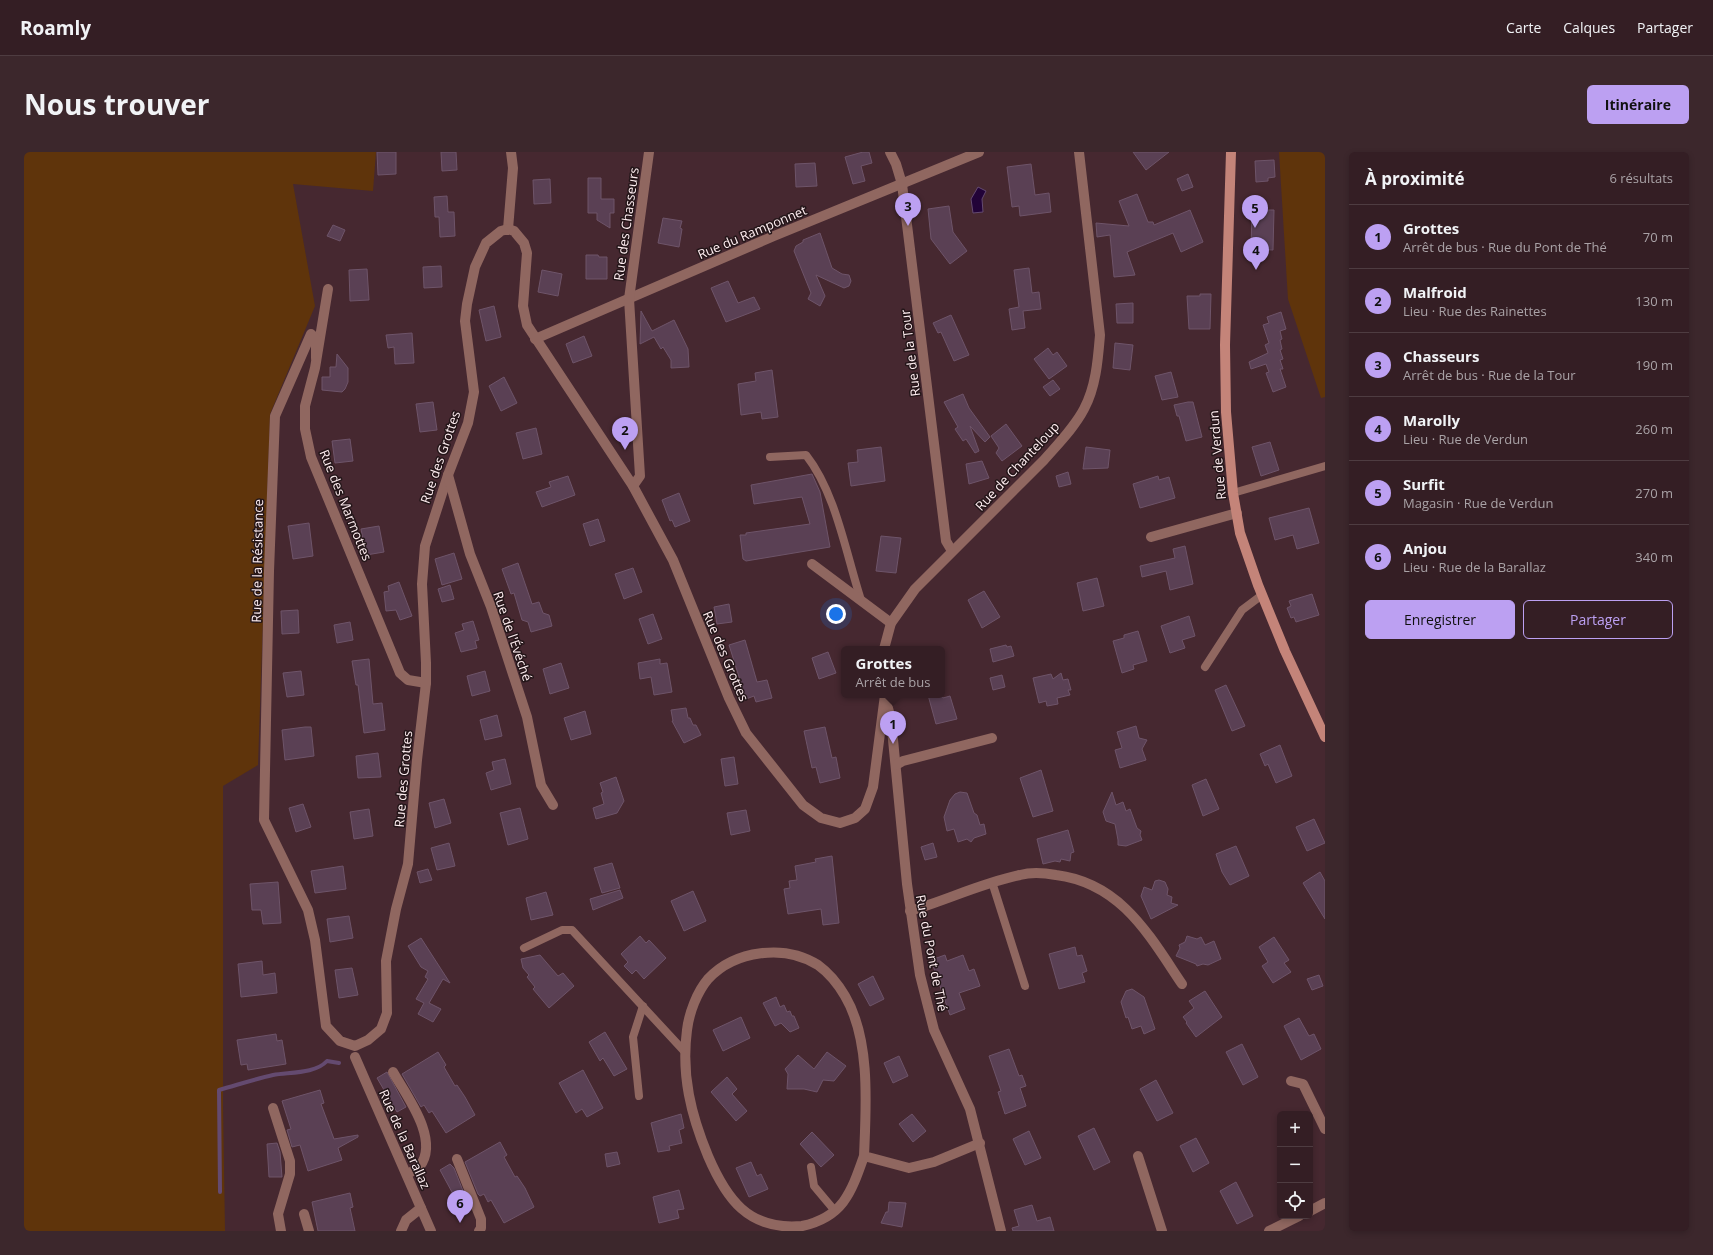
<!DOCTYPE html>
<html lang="fr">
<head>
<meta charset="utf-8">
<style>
	body { margin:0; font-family:"Open Sans",sans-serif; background:#3c272c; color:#f1f3f6 }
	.controls { position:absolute; right:12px; bottom:12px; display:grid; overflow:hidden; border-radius:6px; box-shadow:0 2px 6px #0003 }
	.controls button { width:36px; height:36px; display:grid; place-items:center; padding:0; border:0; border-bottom:1px solid #4e3c41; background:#341e24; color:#f1f3f6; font:20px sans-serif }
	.you { position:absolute; left:812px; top:462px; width:14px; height:14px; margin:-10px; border:3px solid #fff; border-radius:50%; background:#1a73e8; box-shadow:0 0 0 6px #1a73e833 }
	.badge { display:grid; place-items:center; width:26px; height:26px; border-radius:50%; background:#bca0f2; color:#111; font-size:13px; font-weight:700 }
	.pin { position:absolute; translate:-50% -33px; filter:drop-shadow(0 1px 2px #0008) }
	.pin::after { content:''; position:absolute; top:21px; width:14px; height:12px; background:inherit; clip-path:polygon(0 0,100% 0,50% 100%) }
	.popup { position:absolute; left:817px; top:494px; width:104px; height:52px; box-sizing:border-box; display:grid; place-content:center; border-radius:6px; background:#341e24; filter:drop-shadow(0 1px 3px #0005); font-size:13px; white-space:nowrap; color:#a9a2a6 }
	.popup b { font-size:15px; color:#f1f3f6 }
	.popup::after { content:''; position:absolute; left:50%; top:100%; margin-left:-8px; border:8px solid transparent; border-top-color:#341e24 }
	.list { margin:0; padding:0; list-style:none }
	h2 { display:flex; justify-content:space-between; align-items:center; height:52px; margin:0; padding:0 16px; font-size:17px }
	h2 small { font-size:13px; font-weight:400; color:#a9a2a6 }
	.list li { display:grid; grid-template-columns:26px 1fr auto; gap:12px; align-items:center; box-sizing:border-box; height:64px; padding:0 16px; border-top:1px solid #4e3c41 }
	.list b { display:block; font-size:15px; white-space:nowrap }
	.list p { margin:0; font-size:13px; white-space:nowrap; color:#a9a2a6 }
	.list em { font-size:13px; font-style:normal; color:#a9a2a6 }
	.actions { display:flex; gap:8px; padding:12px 16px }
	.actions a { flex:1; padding:9px 0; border:1px solid #bca0f2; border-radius:6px; text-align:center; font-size:14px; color:#bca0f2 }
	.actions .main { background:#bca0f2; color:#111 }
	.icon { flex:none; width:22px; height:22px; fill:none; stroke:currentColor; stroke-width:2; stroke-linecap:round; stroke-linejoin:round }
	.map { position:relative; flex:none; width:1301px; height:1079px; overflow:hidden; border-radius:6px }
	header { display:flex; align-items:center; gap:24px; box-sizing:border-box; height:56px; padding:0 20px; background:#341e24; border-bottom:1px solid #4e3c41 }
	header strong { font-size:19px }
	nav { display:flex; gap:22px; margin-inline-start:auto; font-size:14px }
	.intro { display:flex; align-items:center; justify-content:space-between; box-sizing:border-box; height:96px; padding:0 24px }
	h1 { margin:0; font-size:28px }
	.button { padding:10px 18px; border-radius:6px; background:#bca0f2; color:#111; font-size:14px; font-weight:700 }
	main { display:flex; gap:24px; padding:0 24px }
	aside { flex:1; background:#341e24; border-radius:6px; box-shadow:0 2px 6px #0003 }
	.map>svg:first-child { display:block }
</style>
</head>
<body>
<header>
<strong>Roamly</strong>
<nav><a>Carte</a><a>Calques</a><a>Partager</a></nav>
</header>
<div class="intro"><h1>Nous trouver</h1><a class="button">Itinéraire</a></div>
<main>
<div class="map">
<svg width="1301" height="1079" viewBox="0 0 1301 1079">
	<rect width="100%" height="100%" fill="#462830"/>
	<g fill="#5f340b">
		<path d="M0,0H352L349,39L269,32L291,154L246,262L234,613L199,634V952L201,1079H0Z"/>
		<path d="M1255,0H1301V245L1297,246L1264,147Z"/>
	</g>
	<path fill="#220338" stroke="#644a70" d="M954,35L962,39L958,47L959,60L949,61L947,47Z"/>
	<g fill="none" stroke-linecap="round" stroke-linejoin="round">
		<path stroke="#644a70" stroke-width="4" d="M196,1040L195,938C213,933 231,927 249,923C266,920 291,922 303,909L315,911"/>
	</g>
	<g fill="#5a4054" stroke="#6e5469">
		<path d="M353,0H372V22L354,23Z"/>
		<path d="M417,0H432L433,18L418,19Z"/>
		<path d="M839,0H845L848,11L837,14L841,29L829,32L821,5Z"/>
		<path d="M1109,0H1145L1122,18Z"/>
		<path d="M1250,8L1251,25L1244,26V29L1232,30L1231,9Z"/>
		<path d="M791,11L793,34L772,35L771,12Z"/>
		<path d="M1007,12L1011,43L1025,41L1027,60L996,64L995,54L988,55L983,15Z"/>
		<path d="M1164,22L1169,35L1158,39L1153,27Z"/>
		<path d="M564,26H577V47H590V61H586V76L573,68V61H564Z"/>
		<path d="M526,27L527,51L510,52L509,28Z"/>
		<path d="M1113,42L1124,70H1129L1130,73L1166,58L1179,90L1157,100L1149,81L1103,100L1111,123L1090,125L1086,83L1073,85L1072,71L1105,74L1095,49Z"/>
		<path d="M423,44L424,60H430L431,84L416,85L415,65H411L410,45Z"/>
		<path d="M925,54L929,80L943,99L926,112L907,87L904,57Z"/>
		<path d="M1228,58H1250L1249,98L1227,97Z"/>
		<path d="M639,66L658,69L656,76L658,77L655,95L634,91Z"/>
		<path d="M309,73L321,78L316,89L303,84Z"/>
		<path d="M796,81L808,116L818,122L825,123L827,129L825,134L820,136L792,123L801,144L796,154L784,147L787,141L770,99L772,94L779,90V88Z"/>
		<path d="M562,103H574L575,105H583V127H562Z"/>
		<path d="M417,114L418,135L400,136L399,115Z"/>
		<path d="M1005,116L1008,141L1015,140L1017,157L999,159L1001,176L988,178L985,157L995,155L990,118Z"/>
		<path d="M343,117L345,148L326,149L325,118Z"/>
		<path d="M518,118L538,122L534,144L514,140Z"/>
		<path d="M704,129L714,151L730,145L736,157L702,170L687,136Z"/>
		<path d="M1176,142H1187L1186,177H1165L1163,144H1176Z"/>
		<path d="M1109,151V171H1093L1092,152Z"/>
		<path d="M470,154L477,185L462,189L455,158Z"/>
		<path d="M617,159L628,179L650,168L664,197L665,215L647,216V208L639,195L637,197L630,185L616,192Z"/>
		<path d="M1257,160L1262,177L1256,179L1258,187L1256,188L1258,197L1256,198L1259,207L1256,208L1259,217H1256L1262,235L1249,240L1242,221L1245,220L1242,212L1227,217L1225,210L1244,201L1241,193L1245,191L1239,173L1245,171L1243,165Z"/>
		<path d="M927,163L945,203L930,209L917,180L914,181L909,171Z"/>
		<path d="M388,181L390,211L371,212L370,195L364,196L362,183Z"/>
		<path d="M560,184L568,204L549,211L542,192Z"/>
		<path d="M1091,191L1109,193L1106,218L1089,216Z"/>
		<path d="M1024,196L1029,203L1033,200L1043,214L1025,227L1010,207Z"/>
		<path d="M313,202L324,216V230L321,237L318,240L298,238V225H306V215H312Z"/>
		<path d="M748,218L754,265L738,267L737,260L717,263L714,232L732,229L731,221Z"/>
		<path d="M1147,220L1154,245L1138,248L1131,224Z"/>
		<path d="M480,225L493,251L477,259L465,234Z"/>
		<path d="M1029,228L1036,237L1026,244L1019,235Z"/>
		<path d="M939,242L945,256L966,285L961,290L946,274L955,299L951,301L942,287L939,289L931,277L934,275L920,250Z"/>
		<path d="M409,250L413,278L396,280L392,252Z"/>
		<path d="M1164,250H1169L1178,285L1162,289L1155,264H1153L1150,253Z"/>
		<path d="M982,272L998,294L978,309L972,301L975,296L967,284Z"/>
		<path d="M512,276L518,302L499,307L492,281Z"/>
		<path d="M326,287L329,309L311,311L308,289Z"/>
		<path d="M1246,290L1255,318L1237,324L1228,295Z"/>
		<path d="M857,295L861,329L827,334L824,311L834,310L833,298Z"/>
		<path d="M1062,295L1086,298L1084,316L1059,317Z"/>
		<path d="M958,309L965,326L945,332L942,312Z"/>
		<path d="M1044,320L1047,332L1035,335L1032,324Z"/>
		<path d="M788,322L796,340L806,395L722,409L719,407L716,383H722V381L786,372L778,345L730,352L727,333Z"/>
		<path d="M544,324L551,343L518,355L512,340L527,335L525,330Z"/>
		<path d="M1134,324L1135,328L1145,325L1151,346L1116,356L1109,332Z"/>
		<path d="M655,341L666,369L651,375L648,368L646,369L638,348Z"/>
		<path d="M1285,356L1295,391L1273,397L1269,383L1251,388L1245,366Z"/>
		<path d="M574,367L581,389L566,394L559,372Z"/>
		<path d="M285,371L289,404L269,407L264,374Z"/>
		<path d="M355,374L360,400L342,403L337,377Z"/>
		<path d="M857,384L877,386L872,421L852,419Z"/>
		<path d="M1161,394L1169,432L1146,438L1142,419L1118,425L1116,414L1151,406L1149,397Z"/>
		<path d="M430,401L438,427L418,433L411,407Z"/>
		<path d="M494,411L508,452L515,450L519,461L525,463L528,474L507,480L504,470L498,468L490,441L487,442L478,417Z"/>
		<path d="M609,416L618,440L600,447L591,422Z"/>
		<path d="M1073,426L1080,454L1059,459L1053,431Z"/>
		<path d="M375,430L388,464L376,468L372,458L362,459L360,440L365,439L364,434Z"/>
		<path d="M426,433L430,447L418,450L414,437Z"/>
		<path d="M960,439L976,465L958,476L944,448Z"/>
		<path d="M1288,442L1295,463L1272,470L1270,465L1267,466L1263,456L1267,454L1265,449Z"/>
		<path d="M705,452L708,470L693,472L690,455Z"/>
		<path d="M274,458L275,481L258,482L257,459Z"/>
		<path d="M629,462L638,487L624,492L615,467Z"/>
		<path d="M1165,464L1171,484L1158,488L1161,496L1146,501L1137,474Z"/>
		<path d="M449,469L455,488L451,489L453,496L437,500L431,481L440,478L438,472Z"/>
		<path d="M326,470L329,488L313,491L310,473Z"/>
		<path d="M1114,479L1123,509L1109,513L1110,517L1098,521L1089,489L1100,486V483Z"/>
		<path d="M721,488L733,530L743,528L748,546L732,550L730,544L722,547L705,493Z"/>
		<path d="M982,493L983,495L987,494L990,504L969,510L966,497Z"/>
		<path d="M804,500L812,521L795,527L788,506Z"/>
		<path d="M345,507L349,552L358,551L361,578L340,581L334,533H332L328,509Z"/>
		<path d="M636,507V512L643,511L648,540L630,543L627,525L616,527L614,511Z"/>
		<path d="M537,511L545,536L526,542L519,517Z"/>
		<path d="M277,519L280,543L263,545L259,521Z"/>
		<path d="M461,519L466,539L448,544L443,524Z"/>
		<path d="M1037,521L1039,528L1044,527L1047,538H1044L1046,543L1033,546L1034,552L1023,554L1022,549L1015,551L1009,526L1027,522L1029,527Z"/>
		<path d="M978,523L981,535L969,538L966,526Z"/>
		<path d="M1202,533L1221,574L1208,579L1191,538Z"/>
		<path d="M904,543H918L919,546L926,544L933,567L912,572Z"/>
		<path d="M662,556L664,566H666L669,573H672L677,583L660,591L648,569H649L647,558Z"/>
		<path d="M561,559L567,582L547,588L540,566Z"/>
		<path d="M473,563L478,584L461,588L456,568Z"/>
		<path d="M1112,574L1115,586L1123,588L1118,597L1122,608L1096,616L1091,598L1098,596L1093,580Z"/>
		<path d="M281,575H287L290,604L261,608L258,578Z"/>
		<path d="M801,575L808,606L812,605L816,626L796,631L792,615L788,616L780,579Z"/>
		<path d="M1256,593L1268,624L1252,631L1244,612L1241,614L1236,602Z"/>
		<path d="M354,601L357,625L334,626L332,604Z"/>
		<path d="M710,605L714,632L701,634L697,607Z"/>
		<path d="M481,607L487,632L467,638L462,621L470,618L468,610Z"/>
		<path d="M1017,618L1029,659L1009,665L996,626Z"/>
		<path d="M592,625L600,649L593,661L572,667L569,656L580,652L577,641L579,640L576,631Z"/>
		<path d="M1182,627L1195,657L1179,664L1168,633Z"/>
		<path d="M936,640L943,641L950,661L953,663L956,673L960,672L962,682L950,686L947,690L943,687L934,690L930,677L923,679L920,665L926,648L931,642Z"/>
		<path d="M1088,640L1092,653L1099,650L1102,659L1106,657L1113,676L1117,679L1116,683L1118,688L1102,694L1094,693V688L1091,672L1082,669L1079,660Z"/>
		<path d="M420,647L427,671L411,676L405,651Z"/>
		<path d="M279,652L287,675L272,680L265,656Z"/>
		<path d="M496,656L504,687L484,693L476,661Z"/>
		<path d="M345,657L349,684L330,687L326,660Z"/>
		<path d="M722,658L726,679L707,683L703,661Z"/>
		<path d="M1290,667L1301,691L1283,699L1272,675Z"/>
		<path d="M1044,678L1050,700L1047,701L1046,709L1037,707L1036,710L1031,709L1019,712L1013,687Z"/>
		<path d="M425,691L431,714L413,718L407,696Z"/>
		<path d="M909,691L913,705L901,708L897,695Z"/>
		<path d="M1212,694L1225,724L1206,733L1198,720L1192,702Z"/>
		<path d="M808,704L815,771L799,773L797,757L764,762L760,737L766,736L765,729L773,728L771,714L792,710L791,707Z"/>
		<path d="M588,711L596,736L578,741L570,716Z"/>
		<path d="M319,714L322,737L291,741L287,719Z"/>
		<path d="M404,717L408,728L396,731L393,720Z"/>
		<path d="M1296,720L1301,729V767L1279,731Z"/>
		<path d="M1135,728L1141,730L1144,737L1143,743L1148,745L1147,751L1154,753L1127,767L1117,744L1120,735L1128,738L1131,729Z"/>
		<path d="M254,730L257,771L239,772L237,758H228L226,732Z"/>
		<path d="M596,738L599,746L569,758L566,747Z"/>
		<path d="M669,739L682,769L660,779L647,749Z"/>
		<path d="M522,740L529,763L507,768L502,746Z"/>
		<path d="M325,764L329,786L306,790L303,767Z"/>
		<path d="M616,784L622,791L625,788L642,806L620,827L612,818L608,822L600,814L604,810L597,802Z"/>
		<path d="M1163,784L1173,787L1177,785L1181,793L1190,789L1197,807L1184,813L1179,812L1173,814L1172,812L1152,804L1156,796L1155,793L1161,790Z"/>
		<path d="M1250,785L1265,808L1260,811L1267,820L1249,831L1238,814L1244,810L1235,795Z"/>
		<path d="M397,786L426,831L419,827L405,851L417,857L409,870L394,862L400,851L392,847L404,827L401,825L404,819L397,815L384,794Z"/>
		<path d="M1051,795L1053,804L1058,803L1063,819L1058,821L1061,830L1035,837L1025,802Z"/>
		<path d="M516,803L534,824L539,821L550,834L525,856L509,837L511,835L503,825L505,823L499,816L497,807Z"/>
		<path d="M921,803L923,809L939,803L945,819L950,817L956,834L935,841L941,857L926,863L907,808Z"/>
		<path d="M238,809L239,823L251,821L253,841L217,845L214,812Z"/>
		<path d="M328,816L334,843L315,846L311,818Z"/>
		<path d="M1295,823L1299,834L1288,838L1283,827Z"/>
		<path d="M849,824L860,847L846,854L834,832Z"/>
		<path d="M1108,837L1120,845L1131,877L1120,882L1117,874L1108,877L1104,865L1102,866L1097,850L1102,839Z"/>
		<path d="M1181,839L1198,865L1172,885L1162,871L1163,870L1159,865L1170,856L1165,849Z"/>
		<path d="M752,845L756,855L760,853L763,860L766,859L768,864H770L775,876L766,880L757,871L751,874L739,851Z"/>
		<path d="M717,865L726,886L699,899L689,878Z"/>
		<path d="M1275,866L1285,884L1290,882L1297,897L1277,908L1260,874Z"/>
		<path d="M581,880L603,917L590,924L579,906L576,909L565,890Z"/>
		<path d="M252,882L253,889L258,888L262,912L224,918L223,912L217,913L213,888Z"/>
		<path d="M1218,892L1234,925L1219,933L1202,900Z"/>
		<path d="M985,897L995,924L998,923L1002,934L996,936L1002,954L981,962L974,940L977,939L965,904Z"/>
		<path d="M414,900L422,913L420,915L431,934L433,933L441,945L451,963L422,981L408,959L405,961L400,953L397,955L378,922Z"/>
		<path d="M803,900L822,914L810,929L799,928L793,940L780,937H763L764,922L761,917L774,903L790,917Z"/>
		<path d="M875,904L884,924L869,931L860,911Z"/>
		<path d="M559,918L579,956L563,965L558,957L552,961L535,931Z"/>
		<path d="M363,920L382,955L373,960L353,926Z"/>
		<path d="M703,925L713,937L708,942L723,959L712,969L687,940Z"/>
		<path d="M1132,928L1149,961L1133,969L1116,937Z"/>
		<path d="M296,938L300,951L297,952L310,987L334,983V985L314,996L318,1008L284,1019L276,993L268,995L263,978L267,977L258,949Z"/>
		<path d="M657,962L660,976L655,978L658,991L645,994L646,998L634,1000L627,971Z"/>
		<path d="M888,962L902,979L889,990L875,972Z"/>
		<path d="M1070,976L1086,1010L1070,1018L1054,984Z"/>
		<path d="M1005,979L1017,1006L1001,1013L989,987Z"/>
		<path d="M788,980L810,1003L797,1015L776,992Z"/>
		<path d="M1172,986L1185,1011L1169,1020L1156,994Z"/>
		<path d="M476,990L483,1003L480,1005L491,1025L493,1024L501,1036L510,1055L480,1071L467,1048L464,1050L460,1042L456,1044L454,1042L441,1010Z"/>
		<path d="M253,991L256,1000L258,1025H245L243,992Z"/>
		<path d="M593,1000L596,1012L583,1015L581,1002Z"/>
		<path d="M727,1010L733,1024L737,1022L744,1037L725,1045L712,1016Z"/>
		<path d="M426,1012L430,1016L443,1049L435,1053L416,1018Z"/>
		<path d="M1212,1030L1229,1064L1213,1072L1196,1039Z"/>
		<path d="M655,1038L660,1057L653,1058L655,1066L635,1071L629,1045Z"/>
		<path d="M326,1041L329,1055L326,1056L331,1079H294L288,1050Z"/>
		<path d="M865,1050L882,1051L878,1075L857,1071L862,1060H864Z"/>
		<path d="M1008,1053L1013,1069L1026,1065L1030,1079H989L988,1076L995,1074L990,1058Z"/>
	</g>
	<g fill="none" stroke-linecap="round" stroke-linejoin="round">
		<g stroke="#906760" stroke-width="8">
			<path d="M746,305L782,303C812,341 822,402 837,448"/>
			<path d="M1209,341L1301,314"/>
			<path d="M1181,515L1218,458L1238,443"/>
			<path d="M968,730L1001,834"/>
			<path d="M500,796L538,778H548L660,899"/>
			<path d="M615,944L609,885L619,854"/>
			<path d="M787,1015L790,1034L811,1059"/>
		</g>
		<g stroke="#906760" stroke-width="10">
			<path d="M866,0L872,12L878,32L922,389L928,399"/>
			<path d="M484,77L489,16L487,0"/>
			<path d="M304,137L291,216L281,254V277L287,305L376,521L384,528L402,531"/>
			<path d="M511,187L750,84L955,0"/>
			<path d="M292,206V187L287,182L251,264L245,419L240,668L284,758L291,788L302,874L316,889L331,894L344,888L357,877L363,861L362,809L372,757L384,712L393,608L402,531V511L398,432L401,394L424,323L444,271L450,240L441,169L443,152L451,115L462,91L477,79L484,77L490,79L500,91L503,101L499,154L503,173L609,334L649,408L705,546L722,581L779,653L797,666L816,671L831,666L841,657L849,635L861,543"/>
			<path d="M424,323L446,402L467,455L503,565L517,633L529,653"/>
			<path d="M609,334L616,324L605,147L625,0"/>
			<path d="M1127,385L1213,361"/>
			<path d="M788,412L867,471"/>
			<path d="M860,497L867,471L891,437L1020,308C1034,292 1050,276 1060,257C1072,235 1074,207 1076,183L1055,0"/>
			<path d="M862,549L867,567L883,732L896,823L910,878L946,957L977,1079"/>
			<path d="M872,613L879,609L968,586"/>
			<path d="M886,759C923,748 958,731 996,723C1007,720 1021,721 1032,723C1097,731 1125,783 1158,832"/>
			<path d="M331,905L407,1079"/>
			<path d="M369,920C382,943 416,987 396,1014C393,1017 387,1020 383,1022"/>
			<path d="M1267,929L1279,932L1301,977"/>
			<path d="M249,956L266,1009V1022L254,1062L257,1079"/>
			<path d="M840,1004C827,1041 819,1065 778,1074C724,1079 702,1046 684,1004C667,963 657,923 663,878C665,861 673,840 684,827C711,798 761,792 794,813C805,821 814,832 821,844C847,888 842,955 840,1004L885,1016L910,1010L956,991"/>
			<path d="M1114,1004L1138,1079"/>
			<path d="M433,1007L457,1067V1076L455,1079"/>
			<path d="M1286,1059L1301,1051"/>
			<path d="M280,1062L285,1079"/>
			<path d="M377,1079L382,1068L397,1056"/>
			<path d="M1245,1079L1275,1064"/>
		</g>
		<path stroke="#c48479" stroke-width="10" d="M1207,0L1201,193L1202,260L1209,341L1216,381L1234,433L1261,499L1301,585"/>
	</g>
	<g text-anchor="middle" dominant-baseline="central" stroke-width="3" stroke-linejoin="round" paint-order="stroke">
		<g font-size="13" fill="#ffeef1" stroke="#241619">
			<text transform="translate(602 72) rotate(-82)">Rue des Chasseurs</text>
			<text transform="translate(728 80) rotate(-23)">Rue du Ramponnet</text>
			<text transform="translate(886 201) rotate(-97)">Rue de la Tour</text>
			<text transform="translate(1193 303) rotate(-95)">Rue de Verdun</text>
			<text transform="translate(416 305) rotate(-71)">Rue des Grottes</text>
			<text transform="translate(993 314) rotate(-47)">Rue de Chanteloup</text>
			<text transform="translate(322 353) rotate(68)">Rue des Marmottes</text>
			<text transform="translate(233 409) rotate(-89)">Rue de la Résistance</text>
			<text transform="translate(489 484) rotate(71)">Rue de l'Évéché</text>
			<text transform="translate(702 504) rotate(67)">Rue des Grottes</text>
			<text transform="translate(379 627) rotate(-85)">Rue des Grottes</text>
			<text transform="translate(908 801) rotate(79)">Rue du Pont de Thé</text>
			<text transform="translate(381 987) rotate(66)">Rue de la Barallaz</text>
		</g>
	</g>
</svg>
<div class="controls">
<button>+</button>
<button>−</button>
<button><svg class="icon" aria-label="locate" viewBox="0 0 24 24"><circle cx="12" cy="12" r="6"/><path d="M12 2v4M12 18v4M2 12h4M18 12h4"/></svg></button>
</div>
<div class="you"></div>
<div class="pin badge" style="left:869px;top:592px">1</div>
<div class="popup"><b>Grottes</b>Arrêt de bus</div>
<div class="pin badge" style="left:601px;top:298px">2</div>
<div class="pin badge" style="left:884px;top:74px">3</div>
<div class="pin badge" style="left:1232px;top:118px">4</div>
<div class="pin badge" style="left:1231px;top:76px">5</div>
<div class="pin badge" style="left:436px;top:1071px">6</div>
</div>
<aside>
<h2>À proximité<small>6 résultats</small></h2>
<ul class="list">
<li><span class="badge">1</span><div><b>Grottes</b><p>Arrêt de bus · Rue du Pont de Thé</p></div><em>70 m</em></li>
<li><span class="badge">2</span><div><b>Malfroid</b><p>Lieu · Rue des Rainettes</p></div><em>130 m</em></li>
<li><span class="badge">3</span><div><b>Chasseurs</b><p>Arrêt de bus · Rue de la Tour</p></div><em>190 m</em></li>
<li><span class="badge">4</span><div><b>Marolly</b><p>Lieu · Rue de Verdun</p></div><em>260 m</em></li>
<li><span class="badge">5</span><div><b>Surfit</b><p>Magasin · Rue de Verdun</p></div><em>270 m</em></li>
<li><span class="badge">6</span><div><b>Anjou</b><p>Lieu · Rue de la Barallaz</p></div><em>340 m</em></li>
</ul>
<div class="actions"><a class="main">Enregistrer</a><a>Partager</a></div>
</aside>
</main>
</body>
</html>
